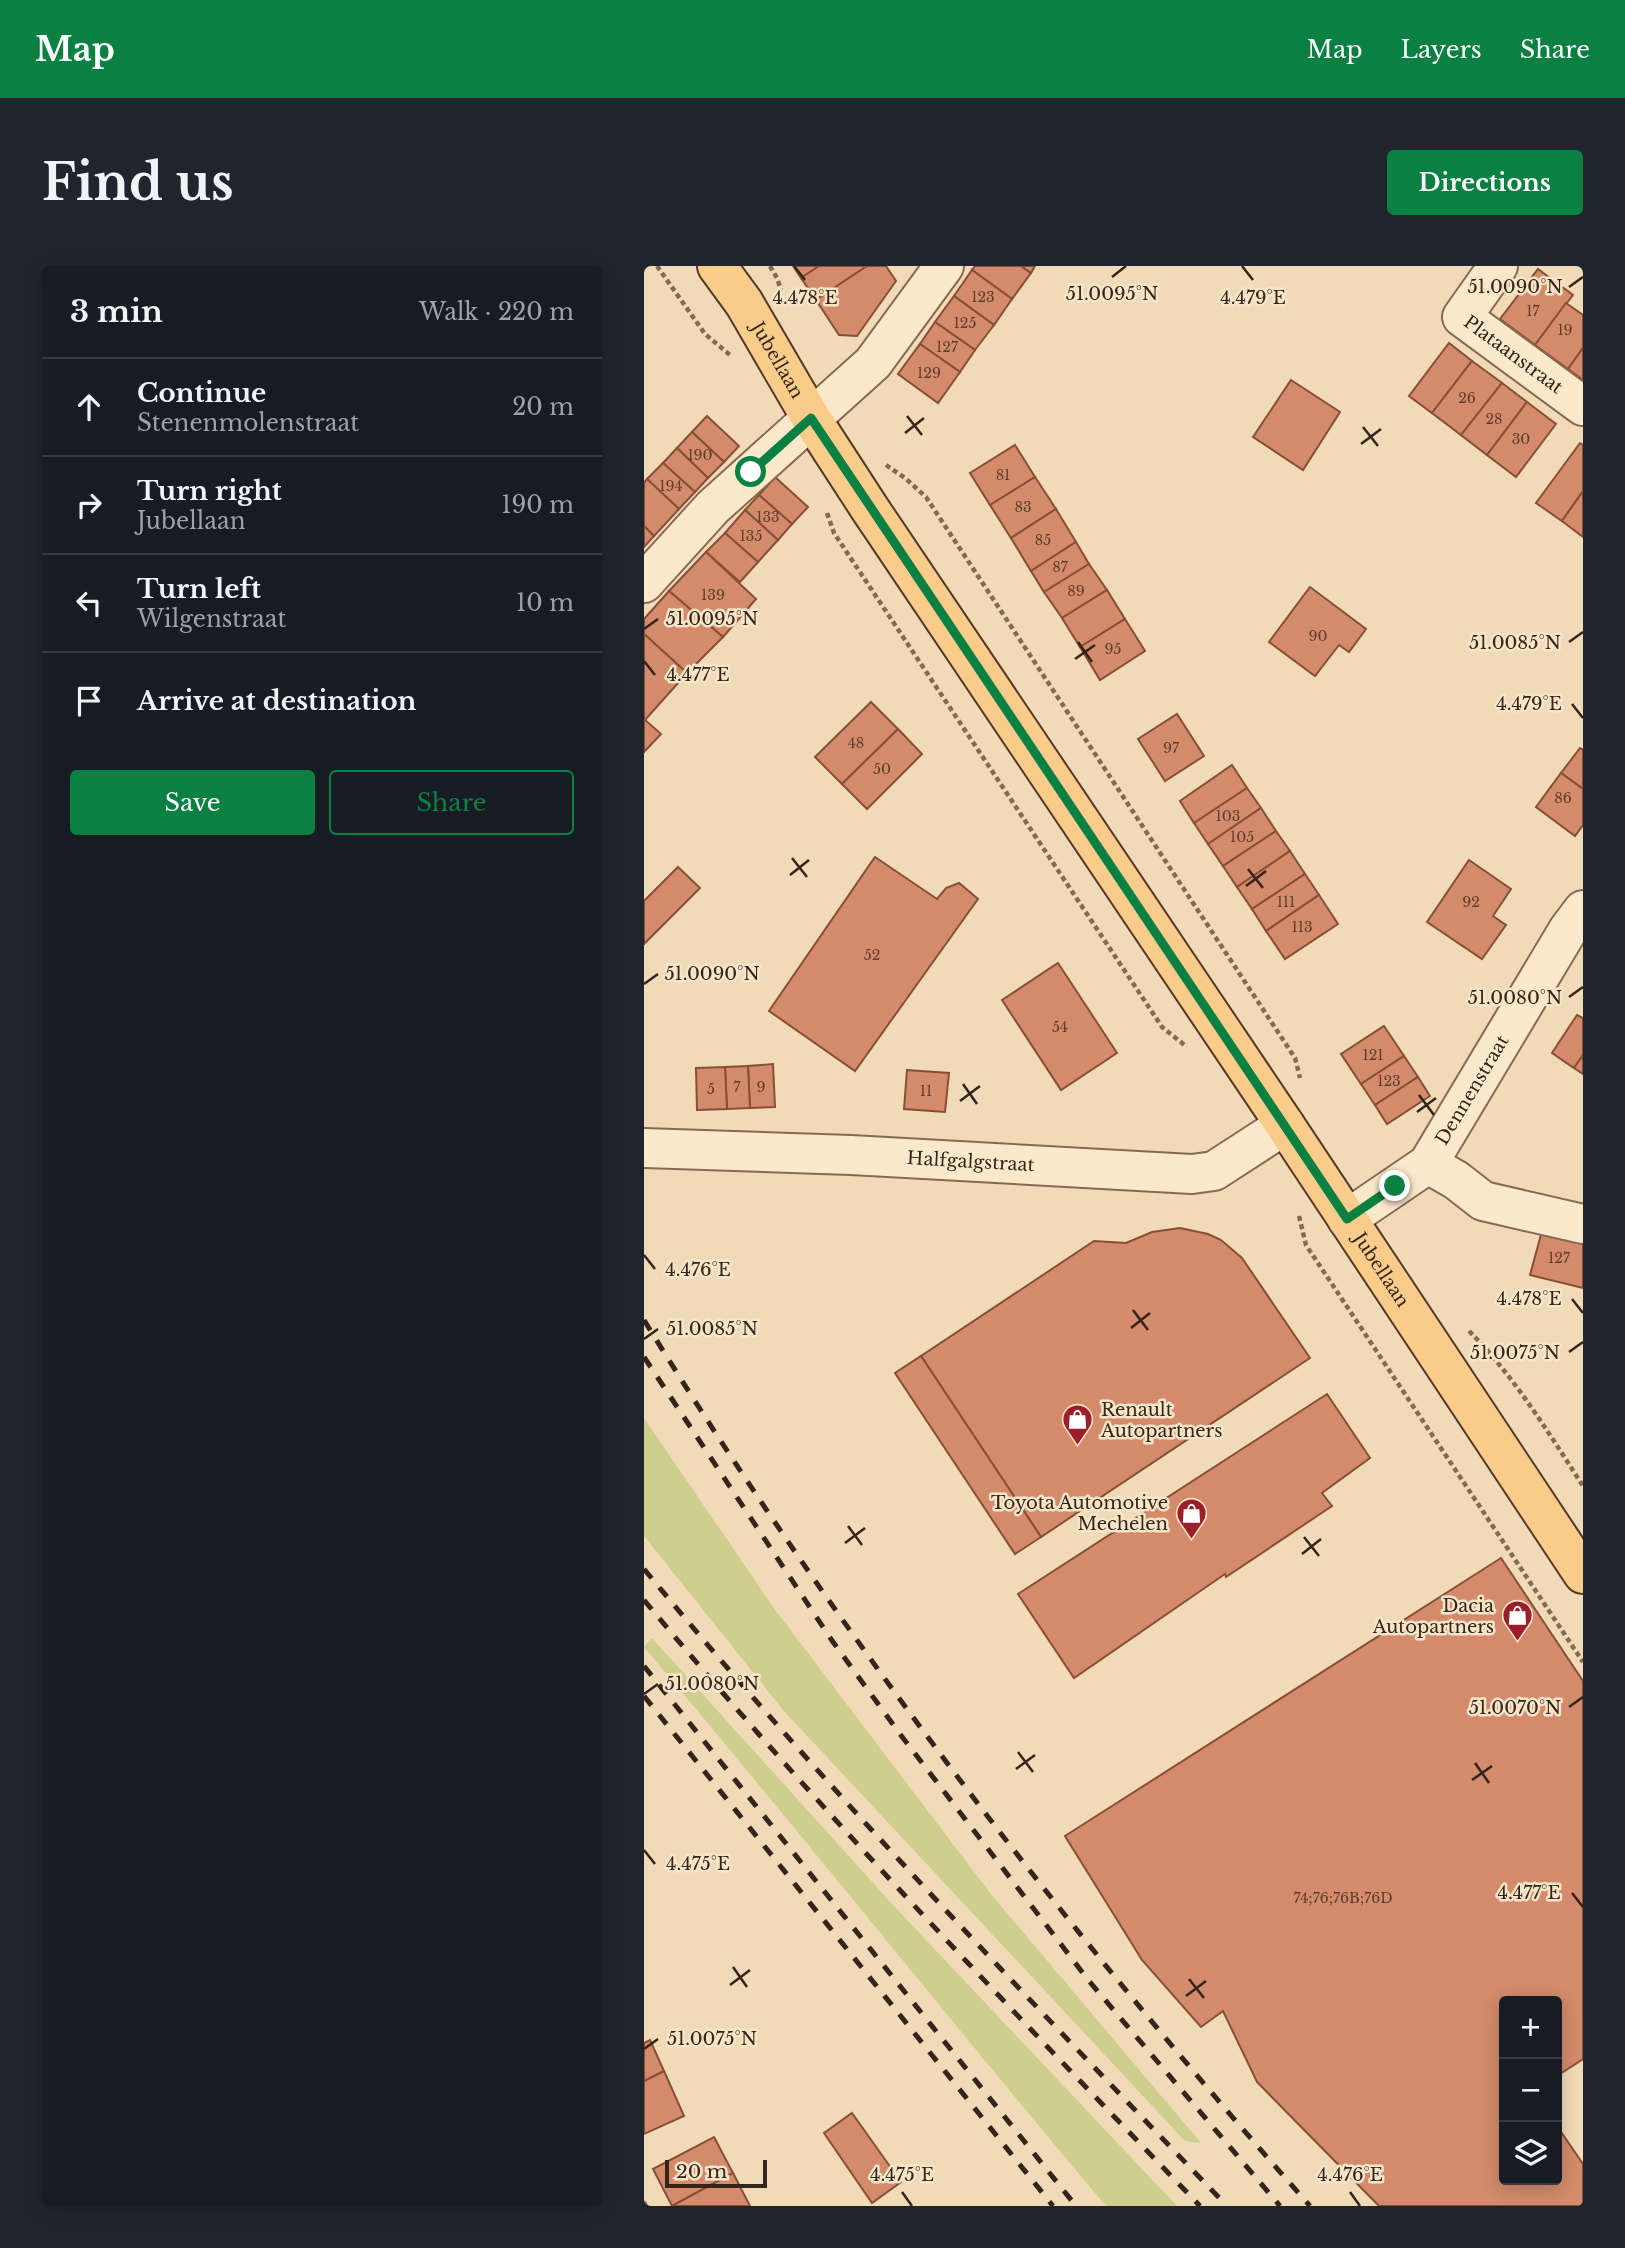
<!DOCTYPE html>
<html lang="en">
<head>
<meta charset="utf-8">
<style>
	body { margin:0; font-family:"Libre Baskerville",serif; background:#20242c; color:#f1f3f6 }
	.controls { position:absolute; right:21px; bottom:21px; display:grid; overflow:hidden; border-radius:7px; box-shadow:0 4px 18px #0003 }
	.controls button { width:63px; height:63px; display:grid; place-items:center; padding:0; border:0; border-bottom:2px solid #363941; background:#171b24; color:#f1f3f6; font:35px sans-serif }
	.scale { position:absolute; left:21px; bottom:18px; width:102px; box-sizing:border-box; padding-left:7px; border:4px solid #352419; border-top:0; font-size:19px; line-height:24px; white-space:nowrap; color:#352419; -webkit-text-stroke:5px #f8e5c8; paint-order:stroke }
	.stop { position:absolute; width:21px; height:21px; margin:-16px; border:5px solid #0b8043; border-radius:50%; background:#fff }
	.stop.end { background:#0b8043; border-color:#fff; box-shadow:0 2px 7px #0008 }
	.list { margin:0; padding:0; list-style:none }
	h2 { display:flex; justify-content:space-between; align-items:center; height:91px; margin:0; padding:0 28px; font-size:30px }
	h2 small { font-size:23px; font-weight:400; color:#9ea1a6 }
	.list li { display:grid; grid-template-columns:46px 1fr auto; gap:21px; align-items:center; box-sizing:border-box; height:98px; padding:0 28px; border-top:2px solid #363941 }
	.list b { display:block; font-size:26px; white-space:nowrap }
	.list p { margin:0; font-size:23px; white-space:nowrap; color:#9ea1a6 }
	.list em { font-size:23px; font-style:normal; color:#9ea1a6 }
	.actions { display:flex; gap:14px; padding:21px 28px }
	.actions a { flex:1; padding:16px 0; border:2px solid #0b8043; border-radius:7px; text-align:center; font-size:24px; color:#0b8043 }
	.actions .main { background:#0b8043; color:#fff }
	.icon { flex:none; width:38px; height:38px; fill:none; stroke:currentColor; stroke-width:2; stroke-linecap:round; stroke-linejoin:round }
	.map { position:relative; flex:none; width:939px; height:1940px; overflow:hidden; border-radius:7px }
	header { display:flex; align-items:center; gap:42px; box-sizing:border-box; height:98px; padding:0 35px; background:#0b8043; color:#fff }
	header strong { font-size:33px }
	nav { display:flex; gap:38px; margin-inline-start:auto; font-size:24px }
	.intro { display:flex; align-items:center; justify-content:space-between; box-sizing:border-box; height:168px; padding:0 42px }
	h1 { margin:0; font-size:49px }
	.button { padding:18px 32px; border-radius:7px; background:#0b8043; color:#fff; font-size:24px; font-weight:700 }
	main { display:flex; gap:42px; padding:0 42px }
	aside { flex:1; background:#171b24; border-radius:7px; box-shadow:0 4px 18px #0003 }
	.map>svg:first-child { display:block }
</style>
</head>
<body>
<header>
<strong>Map</strong>
<nav><a>Map</a><a>Layers</a><a>Share</a></nav>
</header>
<div class="intro"><h1>Find us</h1><a class="button">Directions</a></div>
<main>
<aside>
<h2>3 min<small>Walk · 220 m</small></h2>
<ul class="list">
<li><svg class="icon" aria-label="ahead" viewBox="0 0 24 24"><path d="M12 20V5M6 11l6-6 6 6"/></svg><div><b>Continue</b><p>Stenenmolenstraat</p></div><em>20 m</em></li>
<li><svg class="icon" aria-label="right" viewBox="0 0 24 24"><path d="M7 20v-9h11M14 6l5 5-5 5"/></svg><div><b>Turn right</b><p>Jubellaan</p></div><em>190 m</em></li>
<li><svg class="icon" aria-label="left" viewBox="0 0 24 24"><path d="M17 20v-9H6M10 6l-5 5 5 5"/></svg><div><b>Turn left</b><p>Wilgenstraat</p></div><em>10 m</em></li>
<li><svg class="icon" aria-label="arrive" viewBox="0 0 24 24"><path d="M6 21V4h12l-3 4 3 4H6"/></svg><div><b>Arrive at destination</b></div></li>
</ul>
<div class="actions"><a class="main">Save</a><a>Share</a></div>
</aside>
<div class="map">
<svg width="939" height="1940" viewBox="0 0 939 1940">
	<rect width="100%" height="100%" fill="#f1dab8"/>
	<g fill="#cecf8c">
		<path d="M0,1152L129,1341L346,1627L557,1877L541,1875L140,1445L0,1270Z"/>
		<path d="M8,1372L248,1638L533,1940H462C306,1755 156,1566 0,1381Z"/>
	</g>
	<g fill="#d38b6b" stroke="#894f36" stroke-width="2">
		<path d="M149,0H175L157,12Z"/>
		<path d="M175,0H219L220,2L172,34L157,12Z"/>
		<path d="M223,0H242L252,15L213,70L195,69L172,34Z"/>
		<path d="M331,0H377L387,7L368,33L328,4Z"/>
		<path d="M377,0H391L387,7Z"/>
		<path d="M894,3L929,29L891,79L856,53Z"/>
		<path d="M328,4L368,33L350,59L310,30Z"/>
		<path d="M310,30L350,59L331,84L291,56Z"/>
		<path d="M922,37L939,49V82L924,103L891,79Z"/>
		<path d="M291,56L331,84L316,106L276,78Z"/>
		<path d="M805,77L828,95L788,147L765,130Z"/>
		<path d="M276,78L316,106L294,137L254,108Z"/>
		<path d="M939,82V114L924,103Z"/>
		<path d="M828,95L858,117L817,169L788,147Z"/>
		<path d="M647,114L696,146L659,204L609,171Z"/>
		<path d="M858,117L883,136L843,189L817,169Z"/>
		<path d="M883,136L912,158L872,211L843,189Z"/>
		<path d="M63,150L95,180L80,196L48,166Z"/>
		<path d="M48,166L80,196L64,212L33,182Z"/>
		<path d="M936,177L939,179V225L918,255L892,237Z"/>
		<path d="M371,179L391,211L346,239L326,207Z"/>
		<path d="M33,182L64,212L51,226L19,197Z"/>
		<path d="M19,197L51,226L35,243L3,213Z"/>
		<path d="M131,211L164,241L148,258L115,229Z"/>
		<path d="M391,211L412,243L367,272L346,239Z"/>
		<path d="M3,213L35,243L10,270L0,260V217Z"/>
		<path d="M939,225V271L918,255Z"/>
		<path d="M115,229L148,258L134,274L101,244Z"/>
		<path d="M412,243L432,276L387,305L367,272Z"/>
		<path d="M101,244L134,274L114,296L81,267Z"/>
		<path d="M0,260L10,270L0,281Z"/>
		<path d="M81,267L114,296L96,316L62,286Z"/>
		<path d="M432,276L445,298L400,326L387,305Z"/>
		<path d="M62,286L112,333L79,371L25,325Z"/>
		<path d="M445,298L463,324L418,352L400,326Z"/>
		<path d="M666,321L722,363L705,386L695,379L671,410L625,376Z"/>
		<path d="M463,324L481,353L436,381L418,352Z"/>
		<path d="M25,325L79,371L43,407L0,368V353Z"/>
		<path d="M481,353L501,385L456,414L436,381Z"/>
		<path d="M0,368L43,407L1,454L0,453Z"/>
		<path d="M227,436L254,463L198,518L171,491Z"/>
		<path d="M533,448L560,490L521,515L494,473Z"/>
		<path d="M0,453L17,468L0,486Z"/>
		<path d="M254,463L278,488L223,543L198,518Z"/>
		<path d="M936,482L939,484V523L917,507Z"/>
		<path d="M588,499L603,522L550,557L536,535Z"/>
		<path d="M917,507L939,523V559L931,570L892,541Z"/>
		<path d="M603,522L617,542L564,578L550,557Z"/>
		<path d="M617,542L632,565L579,600L564,578Z"/>
		<path d="M632,565L646,585L593,621L579,600Z"/>
		<path d="M646,585L661,608L608,643L593,621Z"/>
		<path d="M231,591L293,633L302,622L315,617L334,633L211,805L125,745Z"/>
		<path d="M825,594L867,623L849,650L862,659L838,693L783,656Z"/>
		<path d="M34,601L56,622L0,678V635Z"/>
		<path d="M661,608L675,629L622,665L608,643Z"/>
		<path d="M675,629L694,658L641,693L622,665Z"/>
		<path d="M414,697L473,787L417,824L358,734Z"/>
		<path d="M933,749L939,752V789L930,802L908,787Z"/>
		<path d="M740,760L760,790L717,818L697,788Z"/>
		<path d="M939,789V808L930,802Z"/>
		<path d="M760,790L774,811L731,839L717,818Z"/>
		<path d="M129,798L131,841L106,842L104,800Z"/>
		<path d="M104,800L106,842L83,843L81,801Z"/>
		<path d="M81,801L83,843L53,844L52,802Z"/>
		<path d="M263,804L305,807L301,846L260,843Z"/>
		<path d="M774,811L786,830L743,858L731,839Z"/>
		<path d="M536,962L564,968L577,974L598,992L666,1092L397,1271L277,1090L450,975L482,977L508,966Z"/>
		<path d="M898,965L939,975V1022L886,1009Z"/>
		<path d="M277,1090L397,1271L371,1288L251,1107Z"/>
		<path d="M683,1128L726,1192L678,1227L688,1240L582,1311L581,1308L430,1412L374,1328Z"/>
		<path d="M857,1292L939,1415V1793L913,1810V1735H860V1914H913V1860L939,1898V1940H735L613,1816L579,1745L557,1761L498,1694L421,1570Z"/>
		<path d="M6,1774L20,1805L0,1815V1777Z"/>
		<path d="M20,1805L40,1850L0,1868V1815Z"/>
		<path d="M208,1847L257,1916L228,1937L180,1867Z"/>
		<path d="M70,1871L89,1907L28,1940L9,1903Z"/>
		<path d="M89,1907L106,1940H28Z"/>
	</g>
	<g fill="none" stroke-linecap="round" stroke-linejoin="round">
		<defs>
			<g id="minor">
				<path id="s1" d="M854,0L818,51L939,140"/>
				<path d="M0,317L69,241L229,97L300,0"/>
				<path id="s2" d="M0,882L207,889L548,908L570,905L641,859"/>
				<path id="s3" d="M784,898L924,664L939,644"/>
				<path d="M703,953L784,898L812,914L839,935L939,958"/>
			</g>
			<g id="major">
				<path id="s4" d="M73,0L100,37L167,152L226,243L641,859L939,1308"/>
			</g>
		</defs>
		<use href="#minor" stroke="#886952" stroke-width="42"/>
		<use href="#major" stroke="#553828" stroke-width="42"/>
		<g stroke="#886952" stroke-width="4.5" stroke-dasharray="5 3.5" stroke-linecap="butt">
			<path d="M13,0L61,68L86,89"/>
			<path d="M126,0L133,12L137,24"/>
			<path d="M242,199L261,212L282,231L651,792L656,812"/>
			<path d="M183,247L190,267L518,761L543,781"/>
			<path d="M655,950L662,979L939,1396"/>
			<path d="M825,1065C870,1110 904,1166 939,1220"/>
			<path d="M0,1936L2,1940"/>
		</g>
		<use href="#minor" stroke="#fce9cc" stroke-width="38"/>
		<use href="#major" stroke="#facc8b" stroke-width="38"/>
		<g stroke="#352419" stroke-width="5" stroke-dasharray="12 12" stroke-linecap="butt">
			<path d="M0,1054C194,1369 421,1663 666,1940"/>
			<path d="M0,1091L189,1376L256,1468L445,1715L636,1940"/>
			<path d="M0,1303C183,1525 384,1732 583,1940"/>
			<path d="M0,1334C175,1545 366,1742 556,1940"/>
			<path d="M0,1400L432,1940"/>
			<path d="M0,1430L409,1940"/>
		</g>
	</g>
	<g fill="none" stroke-linecap="round" stroke-linejoin="round">
		<path stroke="#0b8043" stroke-width="9" d="M107,206L167,152L703,953L751,920"/>
	</g>
	<path fill="none" stroke="#352419" stroke-width="2.5" d="M150,0L161,14M598,0L609,14M468,11L482,0M925,21L939,11M263,150L278,169M719,161L734,180M261,167L280,152M717,178L737,163M0,363L14,353M434,376L448,396M925,376L939,366M431,393L451,379M0,395L11,409M928,438L939,452M148,592L163,611M604,603L619,622M146,609L165,594M602,620L622,605M0,718L14,708M925,731L939,721M319,818L333,838M775,829L790,849M316,835L336,820M773,846L792,832M0,989L11,1003M928,1033L939,1047M489,1044L504,1064M487,1062L506,1047M0,1073L14,1063M925,1086L939,1076M204,1260L218,1279M660,1271L675,1290M201,1277L221,1262M658,1288L677,1273M0,1428L14,1418M925,1441L939,1431M374,1486L389,1506M831,1497L845,1517M372,1503L391,1489M828,1514L848,1500M0,1584L11,1598M928,1627L939,1641M89,1701L103,1721M545,1713L560,1732M86,1719L106,1704M542,1730L562,1715M0,1783L14,1773M258,1926L268,1940M706,1926L716,1940"/>
	<defs>
		<symbol id="shop-pin" viewBox="-11 -11 22 30"><path d="M0 17L-7.5 6A9.5 9.5 0 1 1 7.5 6Z" fill="#9c1e2b" stroke="#f8e5c8"/><path d="M-5-2.5h2.3a2.7 3.5 0 0 1 5.4 0H5L5.5 6h-11ZM-1.5-2.5h3a1.5 2.3 0 0 0-3 0Z" fill="#fff"/></symbol>
	</defs>
	<g fill-rule="evenodd">
		<use href="#shop-pin" x="416" y="1136" width="35" height="47"/>
		<use href="#shop-pin" x="530" y="1230" width="35" height="47"/>
		<use href="#shop-pin" x="856" y="1332" width="35" height="47"/>
	</g>
	<g text-anchor="middle" dominant-baseline="central" stroke-width="5" stroke-linejoin="round" paint-order="stroke">
		<g font-size="14" fill="#5c3e2e">
			<text x="339" y="31">123</text>
			<text x="889" y="45">17</text>
			<text x="321" y="57">125</text>
			<text x="921" y="64">19</text>
			<text x="303" y="81">127</text>
			<text x="285" y="107">129</text>
			<text x="823" y="132">26</text>
			<text x="850" y="153">28</text>
			<text x="877" y="173">30</text>
			<text x="56" y="189">190</text>
			<text x="359" y="209">81</text>
			<text x="27" y="220">194</text>
			<text x="379" y="241">83</text>
			<text x="124" y="251">133</text>
			<text x="107" y="270">135</text>
			<text x="399" y="274">85</text>
			<text x="416" y="301">87</text>
			<text x="432" y="325">89</text>
			<text x="69" y="329">139</text>
			<text x="674" y="370">90</text>
			<text x="469" y="383">95</text>
			<text x="212" y="477">48</text>
			<text x="527" y="482">97</text>
			<text x="238" y="503">50</text>
			<text x="919" y="532">86</text>
			<text x="584" y="550">103</text>
			<text x="598" y="571">105</text>
			<text x="642" y="636">111</text>
			<text x="827" y="636">92</text>
			<text x="658" y="661">113</text>
			<text x="228" y="689">52</text>
			<text x="416" y="761">54</text>
			<text x="729" y="789">121</text>
			<text x="745" y="815">123</text>
			<text x="93" y="821">7</text>
			<text x="117" y="821">9</text>
			<text x="67" y="823">5</text>
			<text x="282" y="825">11</text>
			<text x="915" y="992">127</text>
			<text x="699" y="1632">74;76;76B;76D</text>
		</g>
		<g font-size="18" fill="#352419" stroke="#f8e5c8">
			<text stroke="none"><textPath href="#s1" startOffset="126">Plataanstraat</textPath></text>
			<text stroke="none"><textPath href="#s4" startOffset="112">Jubellaan</textPath></text>
			<text stroke="none"><textPath href="#s3" startOffset="86">Dennenstraat</textPath></text>
			<text stroke="none"><textPath href="#s2" startOffset="327">Halfgalgstraat</textPath></text>
			<text stroke="none"><textPath href="#s4" startOffset="1204">Jubellaan</textPath></text>
		</g>
		<g font-size="18" fill="#352419" stroke="#f8e5c8" text-anchor="end">
			<text x="457" y="1144" text-anchor="start">Renault<tspan x="457" dy="21">Autopartners</tspan></text>
			<text x="524" y="1237">Toyota Automotive<tspan x="524" dy="21">Mechelen</tspan></text>
			<text x="850" y="1340">Dacia<tspan x="850" dy="21">Autopartners</tspan></text>
		</g>
	</g>
	<g font-size="18" text-anchor="middle" fill="#352419" stroke="#f8e5c8" stroke-width="5" stroke-linejoin="round" paint-order="stroke">
		<text x="871" y="27">51.0090°N</text>
		<text x="468" y="34">51.0095°N</text>
		<text x="161" y="38">4.478°E</text>
		<text x="609" y="38">4.479°E</text>
		<text x="68" y="359">51.0095°N</text>
		<text x="871" y="383">51.0085°N</text>
		<text x="54" y="415">4.477°E</text>
		<text x="885" y="444">4.479°E</text>
		<text x="68" y="714">51.0090°N</text>
		<text x="871" y="738">51.0080°N</text>
		<text x="54" y="1010">4.476°E</text>
		<text x="885" y="1039">4.478°E</text>
		<text x="68" y="1069">51.0085°N</text>
		<text x="871" y="1093">51.0075°N</text>
		<text x="68" y="1424">51.0080°N</text>
		<text x="871" y="1448">51.0070°N</text>
		<text x="54" y="1604">4.475°E</text>
		<text x="885" y="1633">4.477°E</text>
		<text x="68" y="1779">51.0075°N</text>
		<text x="258" y="1915">4.475°E</text>
		<text x="706" y="1915">4.476°E</text>
	</g>
</svg>
<div class="controls">
<button>+</button>
<button>−</button>
<button><svg class="icon" aria-label="layers" viewBox="0 0 24 24"><path d="M12 4l9 5-9 5-9-5zM3 14l9 5 9-5"/></svg></button>
</div>
<div class="scale">20 m</div>
<div class="stop" style="left:107px;top:206px"></div>
<div class="stop end" style="left:751px;top:920px"></div>
</div>
</main>
</body>
</html>
